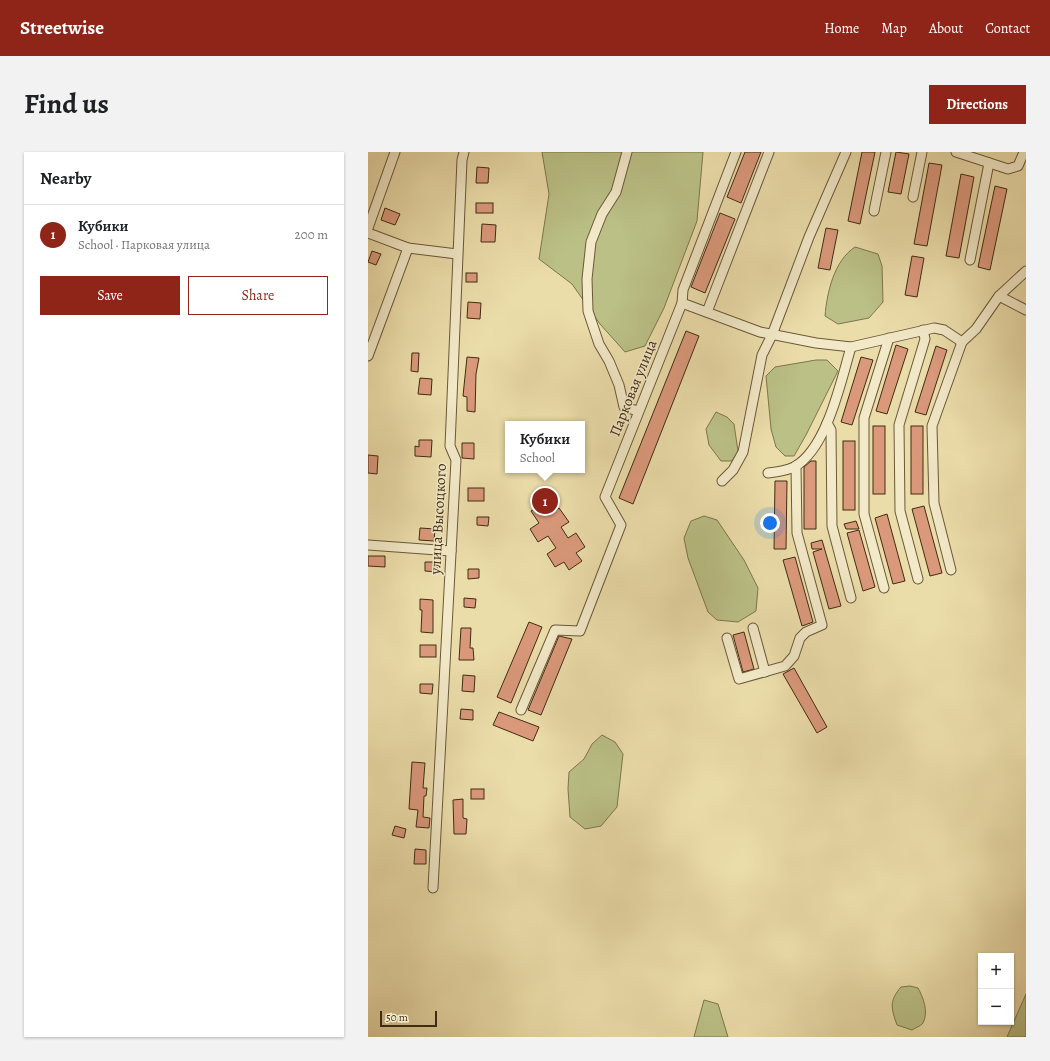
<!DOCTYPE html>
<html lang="en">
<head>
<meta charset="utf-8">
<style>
	body { margin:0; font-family:Alegreya,serif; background:#f2f2f2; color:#202124 }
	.controls { position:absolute; right:12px; bottom:12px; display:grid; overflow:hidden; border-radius:0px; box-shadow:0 1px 3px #0004 }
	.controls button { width:36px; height:36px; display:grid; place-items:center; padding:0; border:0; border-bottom:1px solid #e0e0e0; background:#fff; color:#202124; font:20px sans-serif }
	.scale { position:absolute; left:12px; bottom:10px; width:57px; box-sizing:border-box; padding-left:4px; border:2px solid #402c13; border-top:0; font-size:11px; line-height:14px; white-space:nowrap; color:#402c13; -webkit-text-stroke:3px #f2e9c8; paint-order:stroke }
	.you { position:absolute; left:402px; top:371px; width:14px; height:14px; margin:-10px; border:3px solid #fff; border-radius:50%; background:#1a73e8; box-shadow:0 0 0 6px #1a73e833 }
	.badge { display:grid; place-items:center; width:26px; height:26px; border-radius:50%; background:#8f2418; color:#fff; font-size:13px; font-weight:700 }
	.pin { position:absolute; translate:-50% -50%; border:2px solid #fff; box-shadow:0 1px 4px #0006 }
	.popup { position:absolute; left:137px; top:269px; width:80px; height:52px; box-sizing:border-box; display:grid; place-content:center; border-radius:0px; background:#fff; filter:drop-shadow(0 1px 3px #0005); font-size:13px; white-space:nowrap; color:#757577 }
	.popup b { font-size:15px; color:#202124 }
	.popup::after { content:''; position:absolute; left:50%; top:100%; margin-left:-8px; border:8px solid transparent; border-top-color:#fff }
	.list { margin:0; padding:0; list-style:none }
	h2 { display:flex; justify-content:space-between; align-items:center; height:52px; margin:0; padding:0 16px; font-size:17px }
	h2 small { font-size:13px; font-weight:400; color:#757577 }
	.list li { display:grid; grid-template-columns:26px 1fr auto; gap:12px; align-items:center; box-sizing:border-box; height:60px; padding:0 16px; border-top:1px solid #e0e0e0 }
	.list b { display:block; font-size:15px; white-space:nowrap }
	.list p { margin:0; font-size:13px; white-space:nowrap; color:#757577 }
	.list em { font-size:13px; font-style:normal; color:#757577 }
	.actions { display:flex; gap:8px; padding:12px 16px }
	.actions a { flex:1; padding:9px 0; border:1px solid #8f2418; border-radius:0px; text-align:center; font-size:14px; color:#8f2418 }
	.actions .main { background:#8f2418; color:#fff }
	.map { position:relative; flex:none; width:658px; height:885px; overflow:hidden; border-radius:0px }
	header { display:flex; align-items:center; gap:24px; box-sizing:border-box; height:56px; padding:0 20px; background:#8f2418; color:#fff }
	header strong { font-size:19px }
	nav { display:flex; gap:22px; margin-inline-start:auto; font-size:14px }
	.intro { display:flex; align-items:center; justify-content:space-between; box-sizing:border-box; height:96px; padding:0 24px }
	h1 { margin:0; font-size:28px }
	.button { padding:10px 18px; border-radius:0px; background:#8f2418; color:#fff; font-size:14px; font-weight:700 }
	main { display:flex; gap:24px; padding:0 24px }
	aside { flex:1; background:#fff; border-radius:0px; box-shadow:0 1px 3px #0004 }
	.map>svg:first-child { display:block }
</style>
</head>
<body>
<header>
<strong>Streetwise</strong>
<nav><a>Home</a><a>Map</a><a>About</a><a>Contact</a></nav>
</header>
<div class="intro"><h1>Find us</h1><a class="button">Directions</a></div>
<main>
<aside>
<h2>Nearby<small></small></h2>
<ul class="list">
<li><span class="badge">1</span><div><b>Кубики</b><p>School · Парковая улица</p></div><em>200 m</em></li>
</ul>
<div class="actions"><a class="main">Save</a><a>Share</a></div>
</aside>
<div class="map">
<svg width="658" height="885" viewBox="0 0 658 885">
	<rect width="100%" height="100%" fill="#ebddaa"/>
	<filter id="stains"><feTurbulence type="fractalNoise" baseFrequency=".005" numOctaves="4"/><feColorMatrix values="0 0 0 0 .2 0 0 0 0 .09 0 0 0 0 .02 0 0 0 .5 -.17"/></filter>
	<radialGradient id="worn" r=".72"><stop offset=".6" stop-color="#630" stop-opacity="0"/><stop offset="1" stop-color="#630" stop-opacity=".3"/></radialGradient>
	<g fill="#bac086" stroke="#7d764c">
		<path d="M174,0H335L329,69L296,156L277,194L257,200L232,172L204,132L171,107L181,42Z"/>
		<path d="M487,95L510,102L514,114L515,150L501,166L470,172L457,164C459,140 466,109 487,95Z"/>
		<path d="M448,208H459L470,219L438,283L426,304H417L408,295L403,277L398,224L407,215Z"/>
		<path d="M348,260L359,265L366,272L370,299L364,309H353L341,293L338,277Z"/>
		<path d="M336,364L349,368L376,408L390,436L388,459L370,470L349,468L340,460L320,406L316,386L323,369Z"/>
		<path d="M234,583L247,590L255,602L249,655L233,674L217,677L202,665L200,637L201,620L216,607L224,592Z"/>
		<path d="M542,834L550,836C555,845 561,860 555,871C553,874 547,876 544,878L529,873C523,856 521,849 533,835Z"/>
		<path d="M658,842V885H639Z"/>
		<path d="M336,848L350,852L360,885H326Z"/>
	</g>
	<g fill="#db997c" stroke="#402c13">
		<path d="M377,0H393L373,51L359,45Z"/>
		<path d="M494,0H507L492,72L480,69Z"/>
		<path d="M528,0L541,2L533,42L520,40Z"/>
		<path d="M561,11L574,13L559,94L546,92Z"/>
		<path d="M109,15L121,16L120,31H108Z"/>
		<path d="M593,22L606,25L591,106L578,104Z"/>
		<path d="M627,34L639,37L622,118L610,115Z"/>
		<rect x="108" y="51" width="17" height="10"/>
		<path d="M17,56L32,62L27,73L13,68Z"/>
		<path d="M352,61L367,67L337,141L323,135Z"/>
		<path d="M114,72L128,73L127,90H113Z"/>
		<path d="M458,76L470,78L462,118L450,116Z"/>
		<path d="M4,99L13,102L8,113L0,110Z"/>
		<path d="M544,104L556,106L549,145L537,143Z"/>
		<rect x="98" y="121" width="11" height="9"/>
		<path d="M100,150L113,151L112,167L99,166Z"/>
		<path d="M318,179L331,184L265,352L251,346Z"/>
		<path d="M528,193L540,197L519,262L508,259Z"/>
		<path d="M568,194L579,198L558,263L547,260Z"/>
		<path d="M44,201H51L50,220L43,219Z"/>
		<path d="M99,205L111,206L108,222L107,260L99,259V245L95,244Z"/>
		<path d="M493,205L505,208L484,273L473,270Z"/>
		<path d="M52,226L64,227L63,243L50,242Z"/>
		<rect x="505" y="274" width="12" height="68"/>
		<rect x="543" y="274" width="12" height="68"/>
		<path d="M51,288H64L63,305L47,304V294L51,295Z"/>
		<rect x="475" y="289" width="12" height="69"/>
		<path d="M94,291H106V307L94,306Z"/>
		<path d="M0,303L10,304L9,322L0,321Z"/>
		<path d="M443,309H448V377H436V315Z"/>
		<path d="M407,329H419L418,397H406Z"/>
		<rect x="100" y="336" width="16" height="13"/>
		<path d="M175,352L182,362L191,356L201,370L193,375L200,386L208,381L217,395L208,401L214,409L201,418L196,410L187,415L179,402L188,396L180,384L170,390L162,377L171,371L163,359Z"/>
		<path d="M556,354L574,421L562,424L544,357Z"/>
		<path d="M519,362L537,429L525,432L507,366Z"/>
		<path d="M109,365H121L120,374L109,373Z"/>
		<path d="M488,369L491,377H478L476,372Z"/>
		<path d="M52,376L67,377L66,389L51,388Z"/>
		<path d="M491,378L507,435L495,439L479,381Z"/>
		<path d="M454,388L473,454L461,457L445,400L454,397H444L443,391Z"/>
		<path d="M0,404H17V415L0,414Z"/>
		<path d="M427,405L445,470L434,474L415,408Z"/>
		<path d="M57,410H70L69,420L57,419Z"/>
		<path d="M100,417H111V426L100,427Z"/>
		<path d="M96,446L108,447L107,456L96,455Z"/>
		<path d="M52,447L65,448V481L53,480L54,458H52Z"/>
		<path d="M161,470L174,475L143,551L129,545Z"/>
		<path d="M93,476H103L102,496H105L106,508H91Z"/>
		<path d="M376,480L386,517L375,520L365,483Z"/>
		<path d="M191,484L204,487L173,563L160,558Z"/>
		<rect x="52" y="493" width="16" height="12"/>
		<path d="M426,516L459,575L449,581L415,522Z"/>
		<path d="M95,523L107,524L106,540L94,539Z"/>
		<path d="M52,532H65L64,542L52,541Z"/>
		<path d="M93,557L105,558V568L92,567Z"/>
		<path d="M131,560L171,575L165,589L125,573Z"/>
		<path d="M44,610L57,611L55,636H59L58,644H56L55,665L62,666L61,676L48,675L50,658L41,657Z"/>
		<rect x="103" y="637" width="13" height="10"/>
		<path d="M95,647V666L99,667L98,682H86L85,648Z"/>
		<path d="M27,674L38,677L36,686L24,683Z"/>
		<path d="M47,697L58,698V712H46Z"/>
	</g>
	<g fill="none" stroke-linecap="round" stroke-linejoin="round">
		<defs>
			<g id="minor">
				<path d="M259,0L248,40L234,62L223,90L219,127L220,159L231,192L241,209L251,233L256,255L270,259"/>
				<path d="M588,0L640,17L650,14L656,0"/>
				<path d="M545,45L554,0"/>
				<path d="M506,59L518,0"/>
				<path d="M0,76L27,0"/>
				<path d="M0,81L40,96L89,102"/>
				<path d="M602,108L621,11"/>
				<path d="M631,144L658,158"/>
				<path d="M314,151L392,180L448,191L483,195L566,176L576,178L594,190"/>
				<path d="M339,160L401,0"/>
				<path d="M0,204L40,96"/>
				<path d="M459,271L463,278L464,374L483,446"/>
				<path d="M400,321C409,320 418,319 426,315C459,297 473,229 483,195"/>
				<path d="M354,329L365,318L375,300L394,203L404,183L441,85L478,0"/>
				<path d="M0,393L83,399"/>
				<path d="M583,418L566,351L564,274L594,190L608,177L631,144L658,119"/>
				<path d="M550,427L532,359L531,273L557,187L555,178"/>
				<path d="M516,436L496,362V266L521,186"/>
				<path d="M385,476L397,520"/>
				<path d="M359,486L371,527L417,514L426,504L432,486L438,480L454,473L429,381L428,314"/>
				<path d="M153,558L187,478L212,479L253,373L237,345L314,151L315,138L368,0"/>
				<path d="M65,736L88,308L82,294L94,8L96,0"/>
			</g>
		</defs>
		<use href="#minor" stroke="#6b5839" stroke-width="11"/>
		<use href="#minor" stroke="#f2e9c8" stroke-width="9"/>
	</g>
	<g text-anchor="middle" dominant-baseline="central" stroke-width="3" stroke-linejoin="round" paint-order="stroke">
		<g font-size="15" fill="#402c13" stroke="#f2e9c8">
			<text transform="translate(265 236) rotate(-68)">Парковая улица</text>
			<text transform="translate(70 367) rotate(-87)">улица Высоцкого</text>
		</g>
	</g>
	<rect width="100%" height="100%" filter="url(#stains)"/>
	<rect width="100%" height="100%" fill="url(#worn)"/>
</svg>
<div class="controls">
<button>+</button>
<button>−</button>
</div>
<div class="scale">50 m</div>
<div class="you"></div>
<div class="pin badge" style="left:177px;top:349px">1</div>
<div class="popup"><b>Кубики</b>School</div>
</div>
</main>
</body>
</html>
